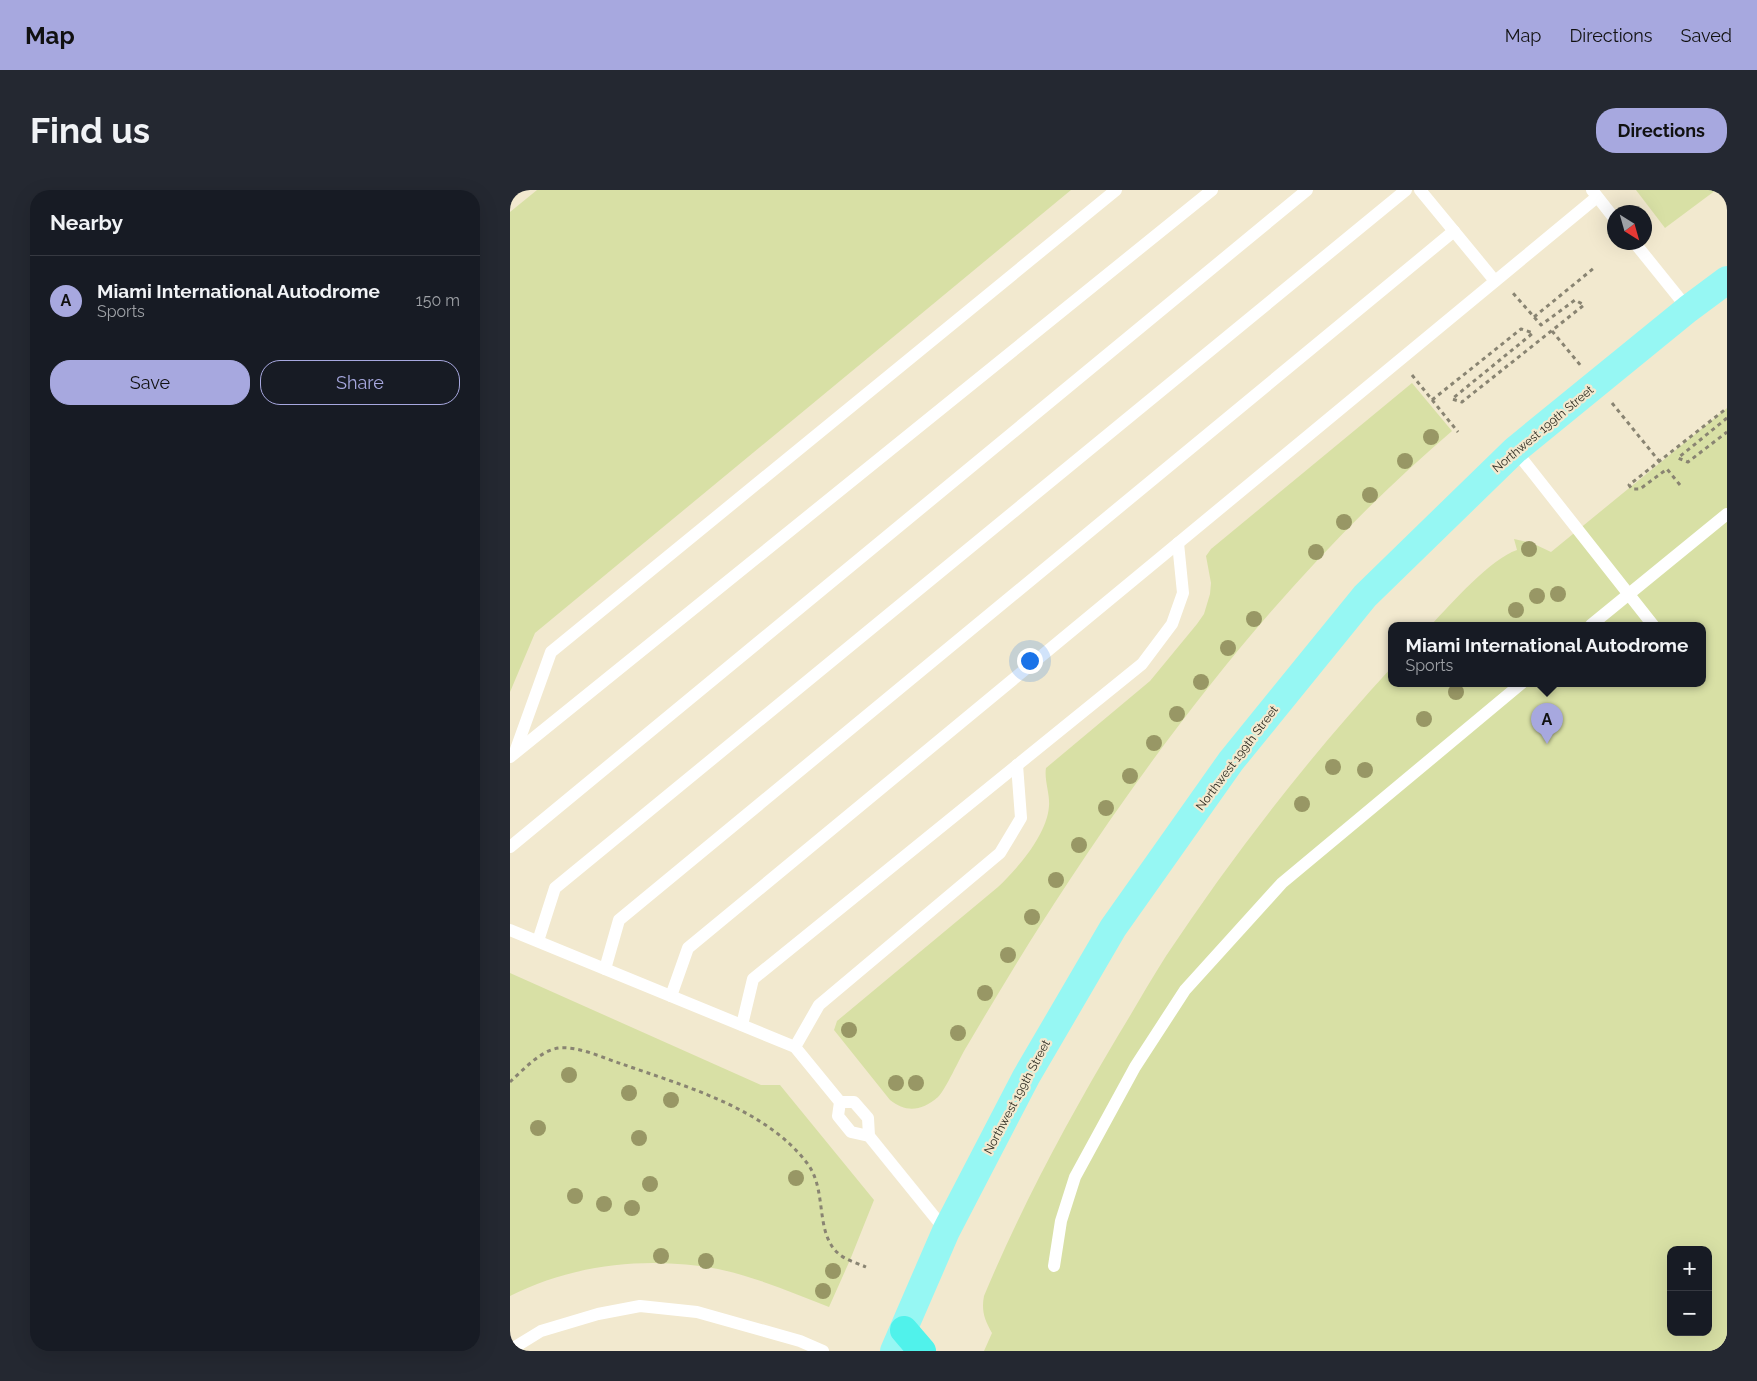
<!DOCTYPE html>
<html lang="en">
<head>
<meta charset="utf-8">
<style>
	body { margin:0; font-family:Raleway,sans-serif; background:#242831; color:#f1f3f6 }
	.controls { position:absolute; right:15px; bottom:15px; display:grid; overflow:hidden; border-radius:10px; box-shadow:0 5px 20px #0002 }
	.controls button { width:45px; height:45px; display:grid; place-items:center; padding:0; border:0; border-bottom:1px solid #363941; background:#171b24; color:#f1f3f6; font:25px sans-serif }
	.compass { position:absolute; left:1097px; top:15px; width:45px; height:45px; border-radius:50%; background:#171b24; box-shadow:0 5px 20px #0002; rotate:143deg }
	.you { position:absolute; left:519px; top:470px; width:18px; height:18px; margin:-12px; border:4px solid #fff; border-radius:50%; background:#1a73e8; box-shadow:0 0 0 8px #1a73e833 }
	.badge { display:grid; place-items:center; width:32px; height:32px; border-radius:50%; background:#a7a8df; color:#111; font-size:16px; font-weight:700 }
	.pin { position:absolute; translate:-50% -41px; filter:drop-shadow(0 1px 2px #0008) }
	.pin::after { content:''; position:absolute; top:26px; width:18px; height:15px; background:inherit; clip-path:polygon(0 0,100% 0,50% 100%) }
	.popup { position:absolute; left:878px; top:432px; width:318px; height:65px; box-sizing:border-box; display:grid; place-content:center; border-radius:10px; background:#171b24; filter:drop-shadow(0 1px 4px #0005); font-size:16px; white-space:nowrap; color:#9ea1a6 }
	.popup b { font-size:19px; color:#f1f3f6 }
	.popup::after { content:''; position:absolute; left:50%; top:100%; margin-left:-10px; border:10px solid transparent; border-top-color:#171b24 }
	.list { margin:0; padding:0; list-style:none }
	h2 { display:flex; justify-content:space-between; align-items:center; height:65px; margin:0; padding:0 20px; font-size:21px }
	h2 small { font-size:16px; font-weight:400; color:#9ea1a6 }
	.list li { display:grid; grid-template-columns:32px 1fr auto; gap:15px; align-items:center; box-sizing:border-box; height:90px; padding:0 20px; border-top:1px solid #363941 }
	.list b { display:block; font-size:19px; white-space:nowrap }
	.list p { margin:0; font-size:16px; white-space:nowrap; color:#9ea1a6 }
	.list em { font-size:16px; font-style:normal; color:#9ea1a6 }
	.actions { display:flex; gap:10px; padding:15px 20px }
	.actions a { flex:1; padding:11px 0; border:1px solid #a7a8df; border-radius:20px; text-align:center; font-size:18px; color:#a7a8df }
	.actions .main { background:#a7a8df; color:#111 }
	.map { position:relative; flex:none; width:1217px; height:1161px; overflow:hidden; border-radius:20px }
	header { display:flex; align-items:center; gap:30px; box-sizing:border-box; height:70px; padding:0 25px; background:#a7a8df; color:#111 }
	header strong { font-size:24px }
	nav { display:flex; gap:28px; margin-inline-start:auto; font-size:18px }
	.intro { display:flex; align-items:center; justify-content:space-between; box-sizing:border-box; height:120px; padding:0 30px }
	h1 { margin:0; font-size:35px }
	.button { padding:12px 22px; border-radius:20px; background:#a7a8df; color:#111; font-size:18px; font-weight:700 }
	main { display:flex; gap:30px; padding:0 30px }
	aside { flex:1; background:#171b24; border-radius:20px; box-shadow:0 5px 20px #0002 }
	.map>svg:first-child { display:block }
</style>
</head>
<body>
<header>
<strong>Map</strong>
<nav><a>Map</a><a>Directions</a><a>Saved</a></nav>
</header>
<div class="intro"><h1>Find us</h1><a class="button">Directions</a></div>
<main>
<aside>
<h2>Nearby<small></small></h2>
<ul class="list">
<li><span class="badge">A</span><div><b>Miami International Autodrome</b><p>Sports</p></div><em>150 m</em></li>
</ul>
<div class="actions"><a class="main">Save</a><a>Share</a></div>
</aside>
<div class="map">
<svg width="1217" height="1161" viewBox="0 0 1217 1161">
	<rect width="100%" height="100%" fill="#f2e9cf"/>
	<g fill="#d8e0a5" fill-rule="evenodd">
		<path d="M27,0H561L25,443L0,502V22Z"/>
		<path d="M1126,0H1206L1155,38Z"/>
		<path d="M902,193L942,241C792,369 667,527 559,691C523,745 490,800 457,856C450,867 435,901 428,907C412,921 396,923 380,910L324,840L327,831L488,697C508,678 537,645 539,616C540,603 534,590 536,578L640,491L687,434L694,424L700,404L701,393L696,366L701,359Z"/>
		<path d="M1217,218V1161H474L482,1143C475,1131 471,1121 474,1106C512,1015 559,928 609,844C625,818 640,791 656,766C724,664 799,567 882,477V493H1192V435H921C942,413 980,369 1007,360L1004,349L1022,353L1041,362ZM1161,1060H1198V1142H1161Z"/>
		<path d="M0,783L251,895H270L364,1010L340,1070L319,1117C283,1103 246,1087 208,1079C138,1066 63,1074 0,1106Z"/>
	</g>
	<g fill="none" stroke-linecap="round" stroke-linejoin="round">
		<g stroke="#898472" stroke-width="3" stroke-dasharray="4 4" stroke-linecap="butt">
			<path d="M1024,127L1084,78"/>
			<path d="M1042,141L1071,176"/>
			<path d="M902,185L948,242"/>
			<path d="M922,210L1011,139L1023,143L942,209L952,212L1074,115L1065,110L1031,135L1002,102"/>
			<path d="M1102,213L1149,271"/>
			<path d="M1217,228L1168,268L1178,272L1217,242"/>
			<path d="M1170,295L1157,279L1130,299H1122L1119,295L1217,218"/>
			<path d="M0,892C13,880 31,860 49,858C69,856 93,868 112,874C174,896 255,918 297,973C318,1000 304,1043 329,1064C336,1070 347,1073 356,1077"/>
		</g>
		<g stroke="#fff" stroke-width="12">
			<path d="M910,0L985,91"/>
			<path d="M1082,0L1104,28"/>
			<path d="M1124,52L1178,119"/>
			<path d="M1005,260L1143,435"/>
			<path d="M1081,435L1217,324"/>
			<path d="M5,562L41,462L606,0"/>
			<path d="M0,567L702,0"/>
			<path d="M0,657L797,0"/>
			<path d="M0,740L285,857L330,912L328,926L341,942L359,946"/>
			<path d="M28,751L45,698L896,0"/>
			<path d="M95,779L109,730L944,41"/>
			<path d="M161,806L178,758L1087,7"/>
			<path d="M232,835L243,789L632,474L662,434L673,403L668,353"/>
			<path d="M285,857L309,815L490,663L511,628L507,575"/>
			<path d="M330,912H344L358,928L359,946L436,1041"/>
			<path d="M544,1076L551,1031L565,987L625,877L675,800L772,693L1012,493"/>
			<path d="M0,1160L31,1141L88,1124L130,1116L187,1122L290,1151L313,1161"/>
		</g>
		<path stroke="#96f7f3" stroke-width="28" d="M384,1161L436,1041L516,887L603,738L721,571L855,406L1005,260L1178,119L1217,90"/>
		<path stroke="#50f2eb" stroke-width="28" d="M394,1140L412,1161"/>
	</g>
	<g fill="#989765">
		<circle cx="921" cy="247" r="8"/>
		<circle cx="895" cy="271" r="8"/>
		<circle cx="860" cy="305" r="8"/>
		<circle cx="834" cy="332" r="8"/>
		<circle cx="1019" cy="359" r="8"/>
		<circle cx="806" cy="362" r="8"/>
		<circle cx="1048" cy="404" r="8"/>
		<circle cx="1027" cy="406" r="8"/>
		<circle cx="1006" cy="420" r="8"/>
		<circle cx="744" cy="429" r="8"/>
		<circle cx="718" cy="458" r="8"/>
		<circle cx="691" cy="492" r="8"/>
		<circle cx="946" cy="502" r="8"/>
		<circle cx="667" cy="524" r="8"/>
		<circle cx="914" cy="529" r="8"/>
		<circle cx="644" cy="553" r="8"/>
		<circle cx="823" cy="577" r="8"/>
		<circle cx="855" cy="580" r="8"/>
		<circle cx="620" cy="586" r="8"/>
		<circle cx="792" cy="614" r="8"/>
		<circle cx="596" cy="618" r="8"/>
		<circle cx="569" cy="655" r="8"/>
		<circle cx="546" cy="690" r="8"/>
		<circle cx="522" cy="727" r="8"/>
		<circle cx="498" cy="765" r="8"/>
		<circle cx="475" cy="803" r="8"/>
		<circle cx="339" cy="840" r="8"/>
		<circle cx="448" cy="843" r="8"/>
		<circle cx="59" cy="885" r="8"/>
		<circle cx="386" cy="893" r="8"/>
		<circle cx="406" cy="893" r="8"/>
		<circle cx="119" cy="903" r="8"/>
		<circle cx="161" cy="910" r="8"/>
		<circle cx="28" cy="938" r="8"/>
		<circle cx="129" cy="948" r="8"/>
		<circle cx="286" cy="988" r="8"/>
		<circle cx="140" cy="994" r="8"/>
		<circle cx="65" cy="1006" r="8"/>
		<circle cx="94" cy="1014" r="8"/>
		<circle cx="122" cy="1018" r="8"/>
		<circle cx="151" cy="1066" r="8"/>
		<circle cx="196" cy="1071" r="8"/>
		<circle cx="323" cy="1081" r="8"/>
		<circle cx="313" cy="1101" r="8"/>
	</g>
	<g text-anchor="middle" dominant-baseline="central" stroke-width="4.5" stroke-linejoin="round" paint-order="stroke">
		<g font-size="12" fill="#2f2c22" stroke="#f2e9cf">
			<text transform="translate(1033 239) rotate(-40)">Northwest 199th Street</text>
			<text transform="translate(727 568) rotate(-53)">Northwest 199th Street</text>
			<text transform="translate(507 907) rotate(-62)">Northwest 199th Street</text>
		</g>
	</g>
</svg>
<div class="controls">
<button>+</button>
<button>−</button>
</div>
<svg class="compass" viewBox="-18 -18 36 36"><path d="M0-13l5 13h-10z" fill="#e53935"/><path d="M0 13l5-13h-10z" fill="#9ea1a6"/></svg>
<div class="you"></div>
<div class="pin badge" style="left:1037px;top:554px">A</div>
<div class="popup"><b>Miami International Autodrome</b>Sports</div>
</div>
</main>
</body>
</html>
